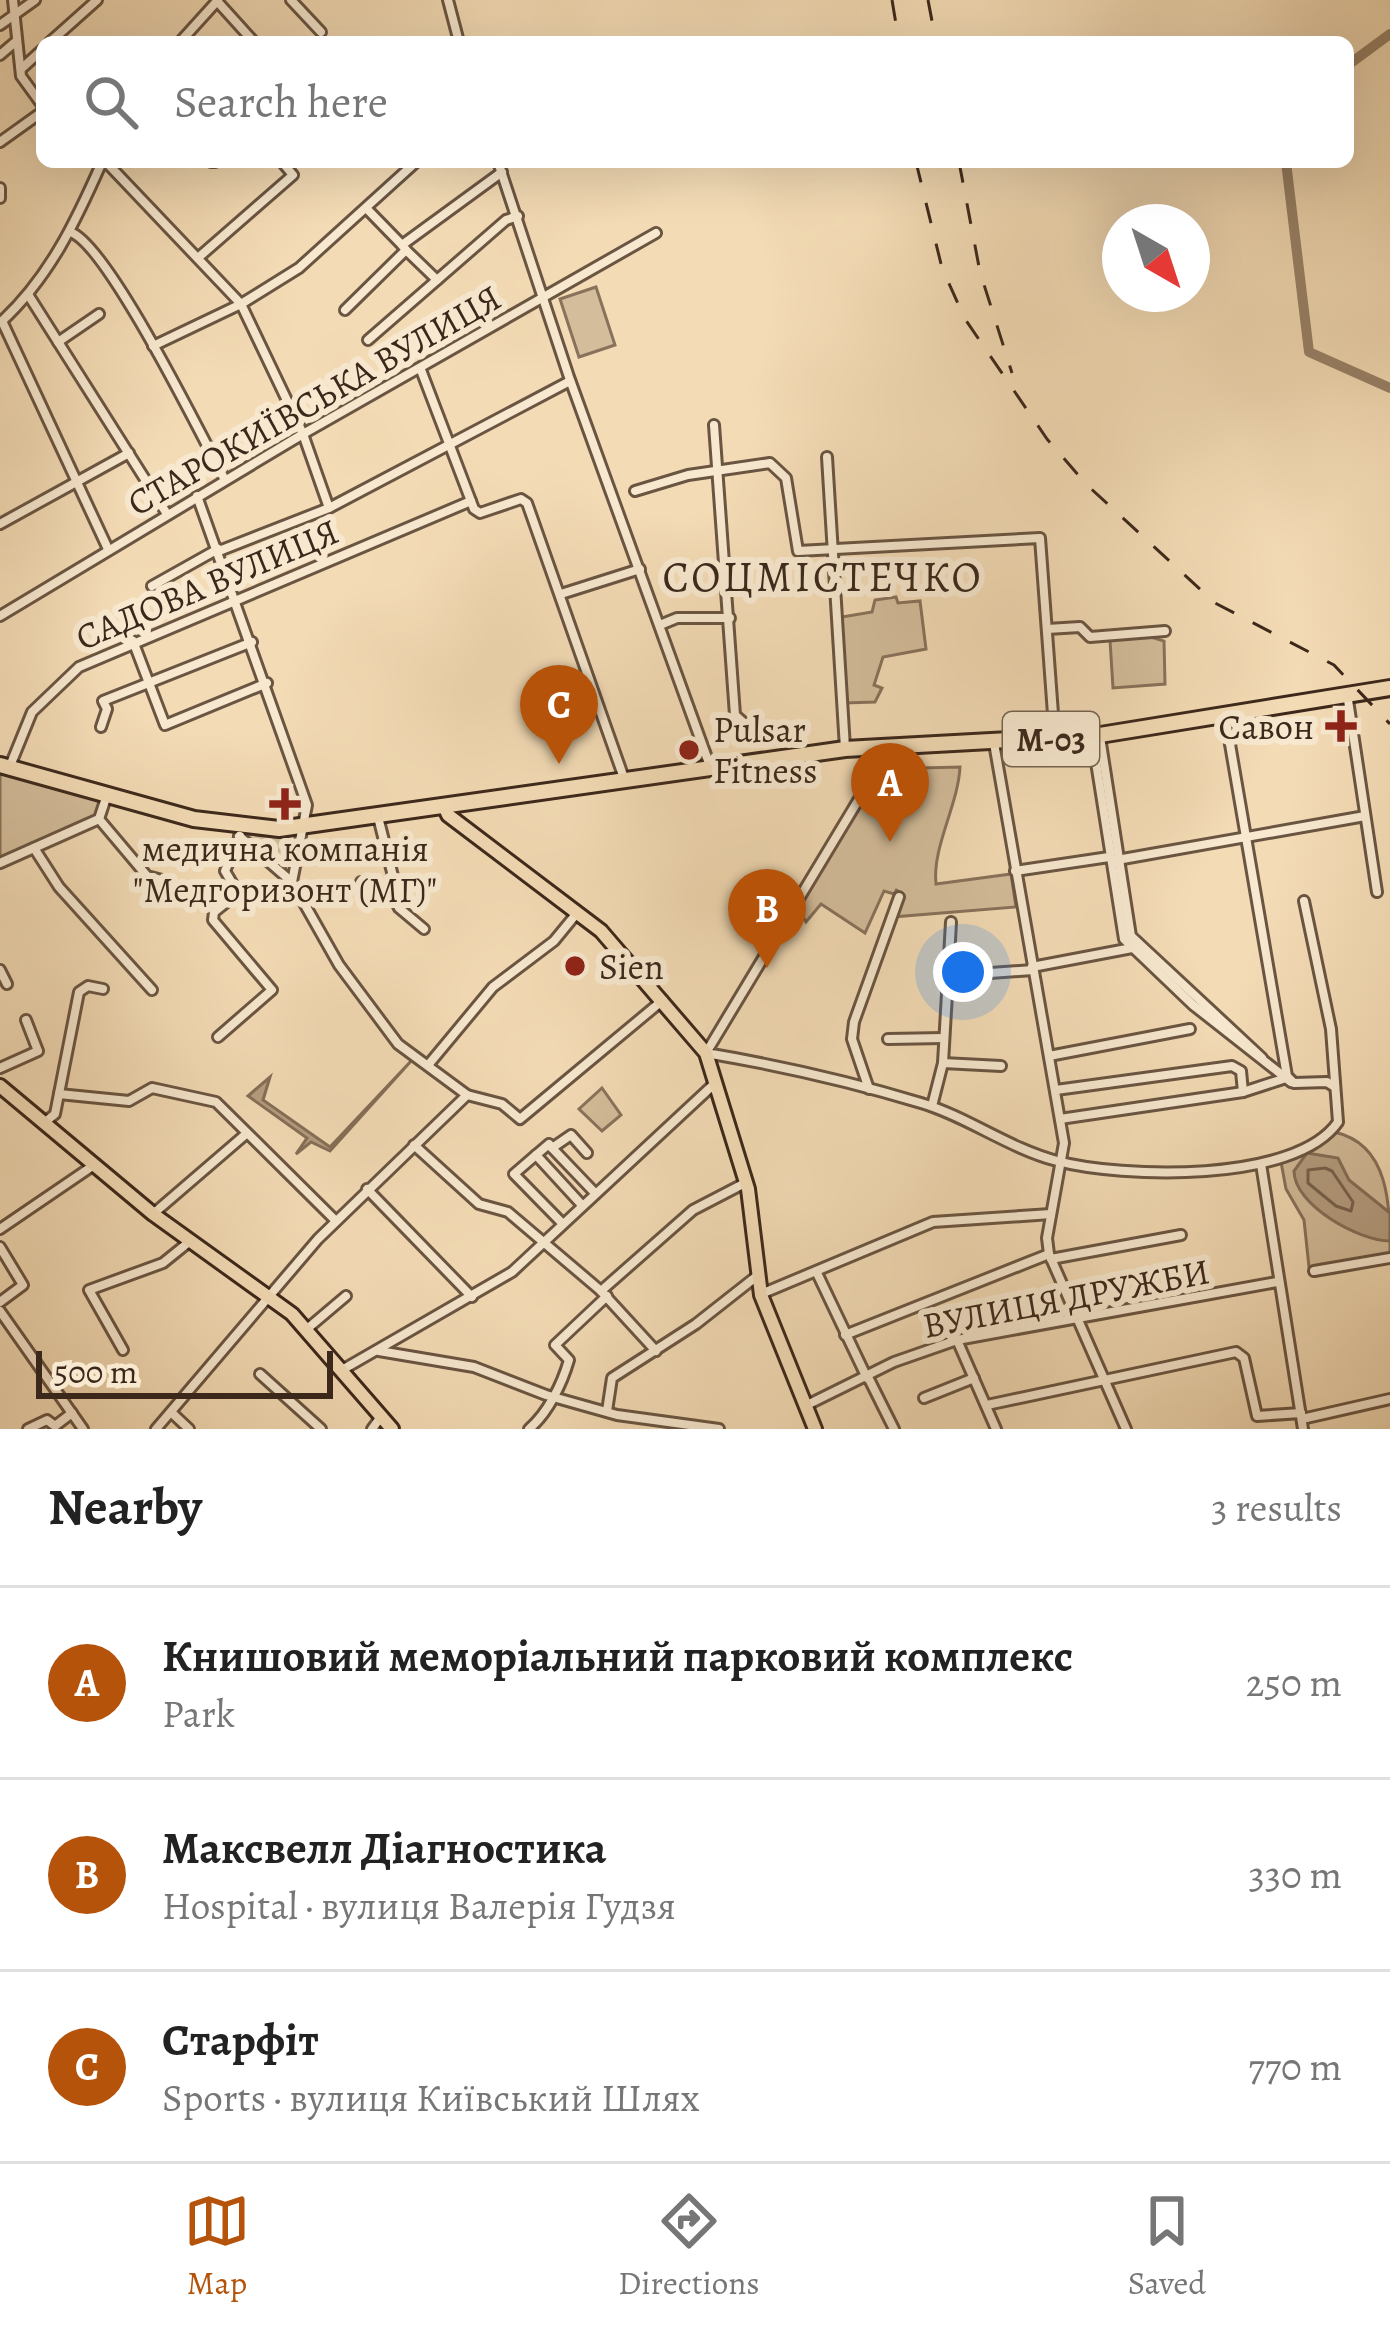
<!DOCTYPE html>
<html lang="en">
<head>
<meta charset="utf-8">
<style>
	body { margin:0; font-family:Alegreya,serif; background:#f2f2f2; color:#222 }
	.compass { position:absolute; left:1102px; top:204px; width:108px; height:108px; border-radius:50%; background:#fff; box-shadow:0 12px 48px #0002; rotate:141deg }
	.scale { position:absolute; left:36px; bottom:30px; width:297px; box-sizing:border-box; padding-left:12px; border:6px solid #3c281b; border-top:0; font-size:33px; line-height:42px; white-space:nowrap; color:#3c281b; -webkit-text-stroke:9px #f7e8cf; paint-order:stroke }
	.you { position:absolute; left:963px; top:972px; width:42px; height:42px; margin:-30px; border:9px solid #fff; border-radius:50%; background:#1a73e8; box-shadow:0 0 0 18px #1a73e833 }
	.badge { display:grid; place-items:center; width:78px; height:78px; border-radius:50%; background:#b45309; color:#fff; font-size:39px; font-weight:700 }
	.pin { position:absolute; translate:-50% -99px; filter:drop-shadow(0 3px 6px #0008) }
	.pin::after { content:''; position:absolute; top:63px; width:42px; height:36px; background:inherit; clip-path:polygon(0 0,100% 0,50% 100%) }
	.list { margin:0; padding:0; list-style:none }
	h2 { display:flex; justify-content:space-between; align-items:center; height:156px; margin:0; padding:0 48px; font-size:51px }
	h2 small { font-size:39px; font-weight:400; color:#767676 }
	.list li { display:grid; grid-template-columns:78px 1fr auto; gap:36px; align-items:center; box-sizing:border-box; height:192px; padding:0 48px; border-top:3px solid #e0e0e0 }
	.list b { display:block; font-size:45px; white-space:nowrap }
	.list p { margin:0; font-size:39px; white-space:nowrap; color:#767676 }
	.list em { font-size:39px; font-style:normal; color:#767676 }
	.icon { flex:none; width:66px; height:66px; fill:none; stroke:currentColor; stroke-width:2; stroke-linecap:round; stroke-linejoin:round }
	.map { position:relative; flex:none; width:1390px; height:1429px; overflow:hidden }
	.search { position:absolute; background:#fff; box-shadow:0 12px 48px #0002; left:36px; right:36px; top:36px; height:132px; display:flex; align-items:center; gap:30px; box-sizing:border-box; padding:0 42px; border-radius:18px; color:#767676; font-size:45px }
	.sheet { height:732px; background:#fff }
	nav { display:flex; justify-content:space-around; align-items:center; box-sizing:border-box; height:168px; border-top:3px solid #e0e0e0; background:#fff; font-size:33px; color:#767676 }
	nav a { display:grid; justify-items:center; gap:6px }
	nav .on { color:#b45309 }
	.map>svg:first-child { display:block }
</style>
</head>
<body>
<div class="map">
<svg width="1390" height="1429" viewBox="0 0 1390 1429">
	<rect width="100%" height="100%" fill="#f3dbb5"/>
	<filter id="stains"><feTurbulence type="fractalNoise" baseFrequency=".00167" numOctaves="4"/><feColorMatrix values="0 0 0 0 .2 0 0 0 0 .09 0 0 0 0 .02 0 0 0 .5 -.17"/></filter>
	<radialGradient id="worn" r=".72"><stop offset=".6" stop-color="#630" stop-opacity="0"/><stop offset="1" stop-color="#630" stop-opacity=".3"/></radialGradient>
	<g fill="#d4bd9b" stroke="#88725b" stroke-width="3">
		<path d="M596,287L615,345L579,357L560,299Z"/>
		<path d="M896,597L898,603L920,601L926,649L883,657L874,685L882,688L875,702L845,703L842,617L872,612L875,600Z"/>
		<path d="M1144,635L1164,641L1165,684L1113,688L1110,640Z"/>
		<path d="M960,767C958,806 932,847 936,884L1011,874L1016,907L892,917L897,889L894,894L884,891L865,933L821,904L806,922L796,905L879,769Z"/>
		<path d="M0,770L100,799L97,817L0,859Z"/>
		<path d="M289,835L285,873L247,836L248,834Z"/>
		<path d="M602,1088L621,1115L602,1131L579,1109Z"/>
		<path d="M1334,1132C1390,1144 1390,1206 1390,1255L1316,1270L1309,1267L1304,1220L1286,1189L1281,1162Z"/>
	</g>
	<g fill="#b59e81" stroke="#856f58" stroke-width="3">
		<path d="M412,1060L330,1151L311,1142L296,1154L307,1138L248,1096L270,1077L263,1100L330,1147Z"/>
		<path d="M1307,1153L1338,1158L1349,1180L1390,1213V1241C1359,1241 1294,1205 1294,1171Z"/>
	</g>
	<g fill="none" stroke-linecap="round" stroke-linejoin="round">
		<path stroke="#78634e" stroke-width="3" d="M1325,1168L1332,1171L1353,1202L1351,1211L1336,1206L1308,1183V1170Z"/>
		<g stroke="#988268" stroke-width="10">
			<path d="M1348,65L1390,34"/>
			<path d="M1286,162L1309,352L1390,388"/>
		</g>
		<defs>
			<g id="minor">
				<path d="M13,0L21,76L42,105"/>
				<path d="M291,0L321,32"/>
				<path d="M448,0L459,42"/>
				<path d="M217,1L254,42"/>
				<path d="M0,25L35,0"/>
				<path d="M50,42L97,0"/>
				<path d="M180,42L218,0"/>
				<path d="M0,55L14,43"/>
				<path d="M21,69L42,50"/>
				<path d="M0,142L42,112"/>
				<path d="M106,162L241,304L303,434L329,508"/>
				<path d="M211,162H215"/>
				<path d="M498,162L569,377L710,766"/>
				<path d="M0,188V198"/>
				<path d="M367,209L402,245"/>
				<path d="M70,232C107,243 202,437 225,480"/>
				<path d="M406,250L437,280"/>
				<path d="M199,257L293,175L282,162"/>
				<path d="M29,296L167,514"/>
				<path d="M345,310L406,250L402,245L502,172"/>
				<path d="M2,321L108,549"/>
				<path d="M1,322C49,278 76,221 102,162"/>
				<path d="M368,340L506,220L518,216"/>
				<path d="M58,342L99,314"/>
				<path d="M153,346L241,304L299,268L416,162"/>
				<path d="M421,370L474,509L480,513L521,499L527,503L625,781"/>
				<path d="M714,425L735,715L744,723"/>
				<path d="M827,457L845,748"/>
				<path d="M635,491L688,475L770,463L786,478L798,551L1040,538L1055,741"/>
				<path d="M197,496L307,805L292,882"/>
				<path d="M0,524L129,453"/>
				<path d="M219,551L329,508L570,381"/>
				<path d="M152,586L218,549"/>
				<path d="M561,594L640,569"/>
				<path d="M0,616L303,434L656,233"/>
				<path d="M660,625L677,618H730"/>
				<path d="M1047,629L1080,627L1090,637L1165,631"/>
				<path d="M133,641L165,725L267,683"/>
				<path d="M1348,700L1377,892"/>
				<path d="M1225,715L1287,1076L1294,1083L1327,1082L1335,1087"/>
				<path d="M101,727L107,709L103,701L252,642"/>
				<path d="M1092,737L1124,939L1193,1005L1291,1082"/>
				<path d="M1100,737L1131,936L1262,1058"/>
				<path d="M994,743L1064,1143L1047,1238L1049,1254L1126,1429"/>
				<path d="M878,749L871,779L706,1053C777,1065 852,1082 921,1103C968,1117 1008,1148 1057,1161C1121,1178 1295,1184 1338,1122L1331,1029L1304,901"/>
				<path d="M10,766L32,712L79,667L471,501"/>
				<path d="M378,817L395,884L392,894"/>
				<path d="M99,819L147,876L162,880"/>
				<path d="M34,848L59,887L152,990"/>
				<path d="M1117,860L1365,816"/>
				<path d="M0,863L99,819L107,795"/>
				<path d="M1015,871L1109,857"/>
				<path d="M361,882L392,894L399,908L424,929"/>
				<path d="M951,922L948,976L1033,970"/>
				<path d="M1032,967L1132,948"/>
				<path d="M0,970L7,984"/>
				<path d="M218,1037L272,990L213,920L214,912L238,893L225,871L240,836"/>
				<path d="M888,1039L944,1038"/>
				<path d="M1049,1056L1190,1029"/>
				<path d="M943,1063L1001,1066"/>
				<path d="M429,1064L493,987L554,941L577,913"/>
				<path d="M0,1068L38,1051L26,1020"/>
				<path d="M869,1089L852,1039L854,1022L899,897"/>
				<path d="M1056,1090L1232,1066L1241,1071L1243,1092"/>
				<path d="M59,1094L129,1101L152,1088L216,1102L336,1221"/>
				<path d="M467,1095L502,1104L520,1119L663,1000"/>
				<path d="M932,1106L943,1063L948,976"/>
				<path d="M1060,1119L1243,1092L1283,1079"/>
				<path d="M44,1123L55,1114L79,992L88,986L103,989"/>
				<path d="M414,1145L479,1204L508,1212L601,1291L656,1351"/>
				<path d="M552,1148L549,1144L536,1155L581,1204"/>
				<path d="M587,1153L571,1135L552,1148L594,1192"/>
				<path d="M536,1155L514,1174L561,1222"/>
				<path d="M1261,1164L1303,1429"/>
				<path d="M367,1189L472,1297"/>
				<path d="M153,1214L246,1134"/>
				<path d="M0,1229L94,1165"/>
				<path d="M0,1247L23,1285L0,1302"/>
				<path d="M1051,1259L1181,1235"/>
				<path d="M1314,1271L1390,1258"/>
				<path d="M817,1273L867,1378"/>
				<path d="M601,1291L693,1210L745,1183"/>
				<path d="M761,1294L933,1222L1051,1214"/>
				<path d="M0,1311L83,1429"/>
				<path d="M307,1329L346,1296"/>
				<path d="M845,1335L1049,1254"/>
				<path d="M957,1340L996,1429"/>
				<path d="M123,1350L89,1290L163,1263L189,1242"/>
				<path d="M379,1351L474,1367L546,1395L617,1415L719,1429"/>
				<path d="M342,1370L512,1272L712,1086"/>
				<path d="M260,1374L321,1429"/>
				<path d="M868,1377L894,1429"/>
				<path d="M924,1398L974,1378"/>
				<path d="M987,1405L1236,1352L1244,1358L1257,1416L1301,1413"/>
				<path d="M805,1406L894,1362L957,1340L1277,1282"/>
				<path d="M607,1411L612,1378L696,1324L757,1276"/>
				<path d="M172,1413L189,1429"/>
				<path d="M1302,1419L1390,1399"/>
				<path d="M28,1429L47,1420L55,1426L72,1413"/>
				<path d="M156,1429L318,1239L467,1095L398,1044L339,965L292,882L239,836"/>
				<path d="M372,1429L380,1418"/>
				<path d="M529,1429C548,1413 562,1384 569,1360L555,1345L607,1296"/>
			</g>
			<g id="major">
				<path d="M445,808L448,815L601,931L706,1053L748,1189L761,1295L815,1429"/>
				<path d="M0,1086L153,1214L292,1314L392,1429"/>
			</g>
			<path id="highway" d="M0,765L194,819L279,829L845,749L1100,735L1390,688"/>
		</defs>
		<use href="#minor" stroke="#6a5542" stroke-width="14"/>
		<use href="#major" stroke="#3c281b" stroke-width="18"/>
		<use href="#highway" stroke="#3c281b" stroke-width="20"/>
		<use href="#minor" stroke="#f7e8cf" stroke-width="8"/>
		<use href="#major" stroke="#f3dbb5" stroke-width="12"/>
		<use href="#highway" stroke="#f3dbb5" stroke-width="14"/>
		<g stroke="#3c281b" stroke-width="3" stroke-dasharray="21 21" stroke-linecap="butt">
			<path d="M892,0L899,42"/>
			<path d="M928,0L936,42"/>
			<path d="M916,162L942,268L965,319L1047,439L1087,485L1215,603L1334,665L1390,724"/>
			<path d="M959,162L980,272L1012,373"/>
		</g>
	</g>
	<g fill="#8f2418" stroke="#f7e8cf" stroke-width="4.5">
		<path d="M1335 708h12v12h12v12h-12v12h-12v-12h-12v-12h12z"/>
		<circle cx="689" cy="750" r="12"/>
		<path d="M279 786h12v12h12v12h-12v12h-12v-12h-12v-12h12z"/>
		<circle cx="575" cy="966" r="12"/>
	</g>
	<g text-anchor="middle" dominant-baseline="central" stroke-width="12" stroke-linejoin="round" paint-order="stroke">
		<rect fill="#f7e8cf" stroke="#746251" stroke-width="3" x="1003" y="712" width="96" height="54" rx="9"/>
		<g font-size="33" font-weight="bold" fill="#3c281b">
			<text x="1051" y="739">М-03</text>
		</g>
		<g font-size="36" fill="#3c281b" stroke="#f7e8cf">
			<text transform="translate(314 400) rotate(-30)">СТАРОКИЇВСЬКА ВУЛИЦЯ</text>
			<text transform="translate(207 584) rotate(-23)">САДОВА ВУЛИЦЯ</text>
			<text transform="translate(1066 1298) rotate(-11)">ВУЛИЦЯ ДРУЖБИ</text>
		</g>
		<g font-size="36" fill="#3c281b" stroke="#f7e8cf" text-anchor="start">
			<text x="1314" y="726" text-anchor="end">Савон</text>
			<text x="713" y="729">Pulsar<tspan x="713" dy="41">Fitness</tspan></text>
			<text x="285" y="848" text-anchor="middle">медична компанія<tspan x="285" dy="41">"Медгоризонт (МГ)"</tspan></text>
			<text x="599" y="966">Sien</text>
		</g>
		<g font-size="42" letter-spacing="3" fill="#3c281b" stroke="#f7e8cf">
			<text x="823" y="576">СОЦМІСТЕЧКО</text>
		</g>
	</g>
	<rect width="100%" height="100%" filter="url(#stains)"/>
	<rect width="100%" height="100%" fill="url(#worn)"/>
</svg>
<svg class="compass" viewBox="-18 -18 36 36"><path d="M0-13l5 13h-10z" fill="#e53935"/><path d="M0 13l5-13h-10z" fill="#767676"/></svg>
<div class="scale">500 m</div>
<div class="you"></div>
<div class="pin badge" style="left:890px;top:842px">A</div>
<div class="pin badge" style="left:767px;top:968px">B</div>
<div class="pin badge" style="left:559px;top:764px">C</div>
<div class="search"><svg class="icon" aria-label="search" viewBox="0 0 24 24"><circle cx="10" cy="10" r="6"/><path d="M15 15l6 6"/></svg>Search here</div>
</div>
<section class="sheet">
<h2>Nearby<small>3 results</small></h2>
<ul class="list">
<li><span class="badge">A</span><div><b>Книшовий меморіальний парковий комплекс</b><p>Park</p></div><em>250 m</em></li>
<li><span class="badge">B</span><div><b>Максвелл Діагностика</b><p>Hospital · вулиця Валерія Гудзя</p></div><em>330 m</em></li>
<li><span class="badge">C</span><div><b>Старфіт</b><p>Sports · вулиця Київський Шлях</p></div><em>770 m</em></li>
</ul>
</section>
<nav>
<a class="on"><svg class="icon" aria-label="map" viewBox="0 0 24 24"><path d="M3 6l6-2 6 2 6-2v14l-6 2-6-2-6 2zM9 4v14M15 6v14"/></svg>Map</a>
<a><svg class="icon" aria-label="directions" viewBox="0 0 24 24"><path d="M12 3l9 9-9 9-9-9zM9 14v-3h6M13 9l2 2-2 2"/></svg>Directions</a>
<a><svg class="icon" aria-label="saved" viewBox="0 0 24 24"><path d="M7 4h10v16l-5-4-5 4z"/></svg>Saved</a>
</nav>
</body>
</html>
